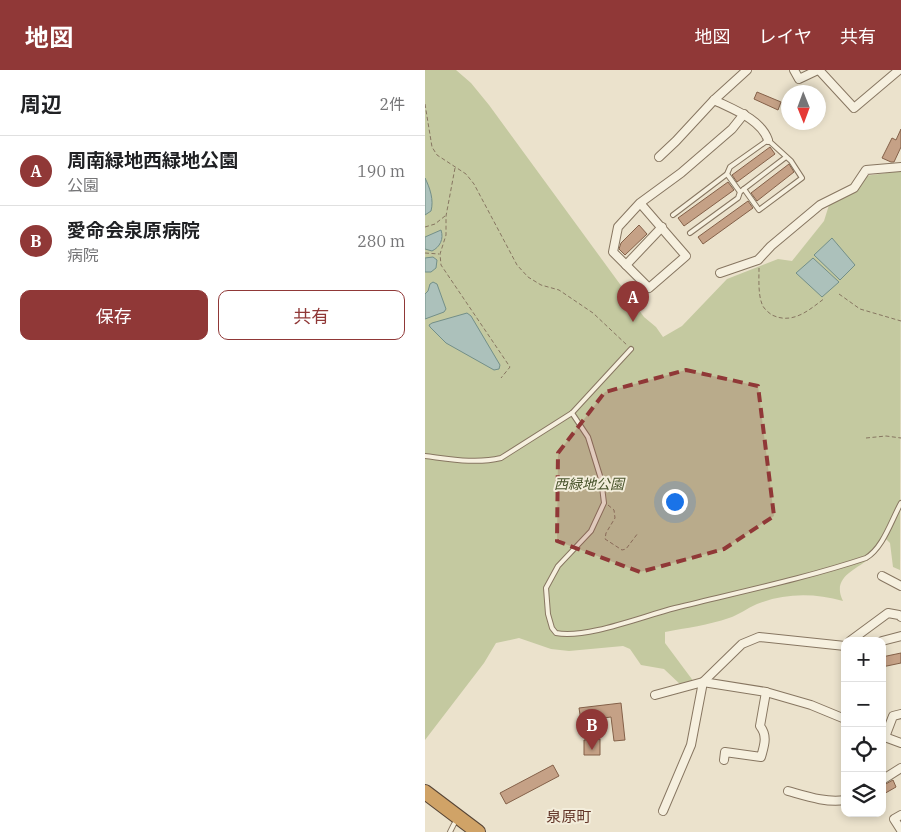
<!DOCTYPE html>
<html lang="ja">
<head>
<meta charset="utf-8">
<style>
	body { margin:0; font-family:"IBM Plex Serif","Noto Sans JP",serif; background:#f6f6f6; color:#202124 }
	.controls { position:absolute; right:15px; bottom:15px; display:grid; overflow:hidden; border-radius:10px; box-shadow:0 2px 8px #0003 }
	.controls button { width:45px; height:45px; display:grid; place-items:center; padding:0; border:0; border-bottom:1px solid #e0e0e0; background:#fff; color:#202124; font:25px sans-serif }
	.compass { position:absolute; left:356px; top:15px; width:45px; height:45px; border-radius:50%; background:#fff; box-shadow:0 2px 8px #0003; rotate:179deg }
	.you { position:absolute; left:249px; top:431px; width:18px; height:18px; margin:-12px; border:4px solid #fff; border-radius:50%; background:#1a73e8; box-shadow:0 0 0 8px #1a73e833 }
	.badge { display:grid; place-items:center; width:32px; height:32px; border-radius:50%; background:#903837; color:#fff; font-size:16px; font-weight:700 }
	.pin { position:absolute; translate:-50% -41px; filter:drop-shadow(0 1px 2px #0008) }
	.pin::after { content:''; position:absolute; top:26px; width:18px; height:15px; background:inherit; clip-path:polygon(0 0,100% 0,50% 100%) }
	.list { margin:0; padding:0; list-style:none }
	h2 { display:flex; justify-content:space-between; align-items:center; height:65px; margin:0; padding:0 20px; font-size:21px }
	h2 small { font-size:16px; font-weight:400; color:#757577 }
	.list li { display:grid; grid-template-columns:32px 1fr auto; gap:15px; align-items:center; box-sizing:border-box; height:70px; padding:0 20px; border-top:1px solid #e0e0e0 }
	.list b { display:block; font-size:19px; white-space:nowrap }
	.list p { margin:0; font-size:16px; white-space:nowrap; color:#757577 }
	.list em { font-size:16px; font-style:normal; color:#757577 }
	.actions { display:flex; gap:10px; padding:15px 20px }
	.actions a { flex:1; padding:11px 0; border:1px solid #903837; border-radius:10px; text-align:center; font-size:18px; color:#903837 }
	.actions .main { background:#903837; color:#fff }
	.icon { flex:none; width:28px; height:28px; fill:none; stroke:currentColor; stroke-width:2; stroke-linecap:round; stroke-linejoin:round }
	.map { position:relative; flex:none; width:476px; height:762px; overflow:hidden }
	header { display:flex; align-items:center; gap:30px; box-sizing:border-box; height:70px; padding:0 25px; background:#903837; color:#fff }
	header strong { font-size:24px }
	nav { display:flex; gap:28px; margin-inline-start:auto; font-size:18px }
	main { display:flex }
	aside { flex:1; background:#fff }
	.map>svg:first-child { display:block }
</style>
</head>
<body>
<header>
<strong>地図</strong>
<nav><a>地図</a><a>レイヤ</a><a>共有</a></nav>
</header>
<main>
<aside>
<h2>周辺<small>2件</small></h2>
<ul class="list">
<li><span class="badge">A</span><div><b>周南緑地西緑地公園</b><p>公園</p></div><em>190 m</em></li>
<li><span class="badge">B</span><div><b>愛命会泉原病院</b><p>病院</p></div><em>280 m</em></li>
</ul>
<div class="actions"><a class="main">保存</a><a>共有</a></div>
</aside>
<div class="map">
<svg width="476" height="762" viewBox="0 0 476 762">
	<rect width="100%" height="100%" fill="#ebe2cc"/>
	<path fill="#c4c9a0" d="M0,0H31L46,13L64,35L219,247L231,257L238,267L257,256L302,209L353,189L367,191L399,151L404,135L429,121L440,106L476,101L475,500L468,497L465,473L460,468C456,476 452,482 445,488C431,500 406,507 418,531C389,523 360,523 332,534C322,538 314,545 304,548C284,555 261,558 240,562V573L269,612L257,616L239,599L216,595L205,579L198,576L144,581L126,579L94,568L71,573L59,593L0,670Z"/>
	<g fill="#acc1bb" stroke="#738f88">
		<path d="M0,108C5,118 9,130 6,141L0,145Z"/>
		<path d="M16,160C19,169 15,177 7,181L0,179V167Z"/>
		<path d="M407,168L430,195L415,210L389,185Z"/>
		<path d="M8,187L12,190L11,198L6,202H0V188Z"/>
		<path d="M388,188L414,212L397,227L371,203Z"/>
		<path d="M8,212L12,214L21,239L19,242L0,249V224L3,221L5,214Z"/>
		<path d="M42,243L46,246L75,295L74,299L69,300L21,273L5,257L4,255L7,253Z"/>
	</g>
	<g fill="#c5a186" stroke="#846149">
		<path d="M332,22L356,32L353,40L329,29Z"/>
		<path d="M476,59V77L469,92H466L457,88L467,68L471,70Z"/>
		<path d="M345,77L350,84L312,112L307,105Z"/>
		<path d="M364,94L369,102L332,131L326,123Z"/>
		<path d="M303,112L309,120L259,156L253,148Z"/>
		<path d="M323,131L328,138L278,174L273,167Z"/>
		<path d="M214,155L222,164L200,185L194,179L196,173Z"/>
		<path d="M476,583V593L457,597V587Z"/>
		<path d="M196,633L200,670L189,671L186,647L156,651L154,638Z"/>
		<path d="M175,669V685H159V670Z"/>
		<path d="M128,695L134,706L81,734L75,723Z"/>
		<path d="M468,710L471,717L457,725V716Z"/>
	</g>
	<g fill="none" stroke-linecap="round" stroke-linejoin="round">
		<defs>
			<g id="lane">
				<path d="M302,104L315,122"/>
				<path d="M248,145L302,104L305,97L343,70L366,91L377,108L334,140L319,119"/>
				<path d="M265,163L313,128L315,122L361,87"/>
				<path d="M147,343L163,367L176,409L179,433L166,461L133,496L121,518L123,544L127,558L131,563C162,569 218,546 250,538C314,522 378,509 441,488C458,478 466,451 476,433"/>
				<path d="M0,386C25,389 51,394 76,388L147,343L206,279"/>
				<path d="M25,762L29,754"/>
			</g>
			<g id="street">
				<path d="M369,0L374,9L393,0"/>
				<path d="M394,0L429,38L474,0"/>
				<path d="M289,30C307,39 336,49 343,70"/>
				<path d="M234,87L251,71L289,30L322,0"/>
				<path d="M215,133L261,186L224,218L188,182L193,157L215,133L256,103L307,59L319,44"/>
				<path d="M201,195L237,157"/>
				<path d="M295,203L333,190L346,176L395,135L429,118L441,100L476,97"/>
				<path d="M457,506L476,516"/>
				<path d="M425,571L463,543L474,545L476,547"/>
				<path d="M457,571L476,566"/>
				<path d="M230,625L278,612L341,622L386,635L420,649"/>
				<path d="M457,666L476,673"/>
				<path d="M460,667L468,646L476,644"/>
				<path d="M299,690L300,682L336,687C339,676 343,666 335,656L341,622"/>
				<path d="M457,710L476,698"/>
				<path d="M363,721C381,726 401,733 420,730"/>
				<path d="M238,741L266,675L278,612L317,574L334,567L420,576"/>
				<path d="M476,760L469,749L476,745"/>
			</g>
			<path id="highway" d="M0,722L53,762"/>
		</defs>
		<use href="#lane" stroke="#877661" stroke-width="6"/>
		<use href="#street" stroke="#877661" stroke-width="10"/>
		<use href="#highway" stroke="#564435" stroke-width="16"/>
		<g stroke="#877661" stroke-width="1" stroke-dasharray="4 2.5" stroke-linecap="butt">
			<path d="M0,34L7,77L12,85L41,104L49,114L92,195L103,207L116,215L134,220L168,243L203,276"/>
			<path d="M30,98L21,146V165L15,184L16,195L85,297L76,308"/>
			<path d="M0,157L10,154L20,146"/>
			<path d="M0,183L14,184"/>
			<path d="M334,198C334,209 333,224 337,234C338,238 344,243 347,245C368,255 384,240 400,228"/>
			<path d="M414,224L435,239L476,251"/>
			<path d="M441,368L461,366L476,368"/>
			<path d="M183,435L189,440L190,448L181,463L180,469L197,480L201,479L213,463"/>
		</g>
		<use href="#lane" stroke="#f6f0df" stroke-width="4"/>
		<use href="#street" stroke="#f6f0df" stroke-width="8"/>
		<use href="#highway" stroke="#d0a367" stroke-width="14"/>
	</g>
	<path fill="#903837" fill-opacity="0.2" stroke="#903837" stroke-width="4" stroke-dasharray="10 6" stroke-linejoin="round" d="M261,300L333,316L349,446L299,479L215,502L132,471L133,383L180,322Z"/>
	<g text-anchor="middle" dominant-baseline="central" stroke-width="4" stroke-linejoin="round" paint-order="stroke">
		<g font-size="14" font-style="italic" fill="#49542c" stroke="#f3eddb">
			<text x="164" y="414">西緑地公園</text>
		</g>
		<g font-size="15" fill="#623427" stroke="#f3eddb">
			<text x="144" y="746">泉原町</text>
		</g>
	</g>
</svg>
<div class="controls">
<button>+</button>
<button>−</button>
<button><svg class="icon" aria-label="locate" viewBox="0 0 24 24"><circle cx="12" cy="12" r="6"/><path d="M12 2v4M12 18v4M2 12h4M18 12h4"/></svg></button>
<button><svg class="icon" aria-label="layers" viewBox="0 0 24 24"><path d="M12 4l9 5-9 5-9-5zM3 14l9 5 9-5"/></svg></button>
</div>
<svg class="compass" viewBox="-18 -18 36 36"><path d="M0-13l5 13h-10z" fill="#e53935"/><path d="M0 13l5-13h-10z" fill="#757577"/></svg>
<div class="you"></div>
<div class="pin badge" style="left:208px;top:252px">A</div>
<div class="pin badge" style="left:167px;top:680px">B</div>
</div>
</main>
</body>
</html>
